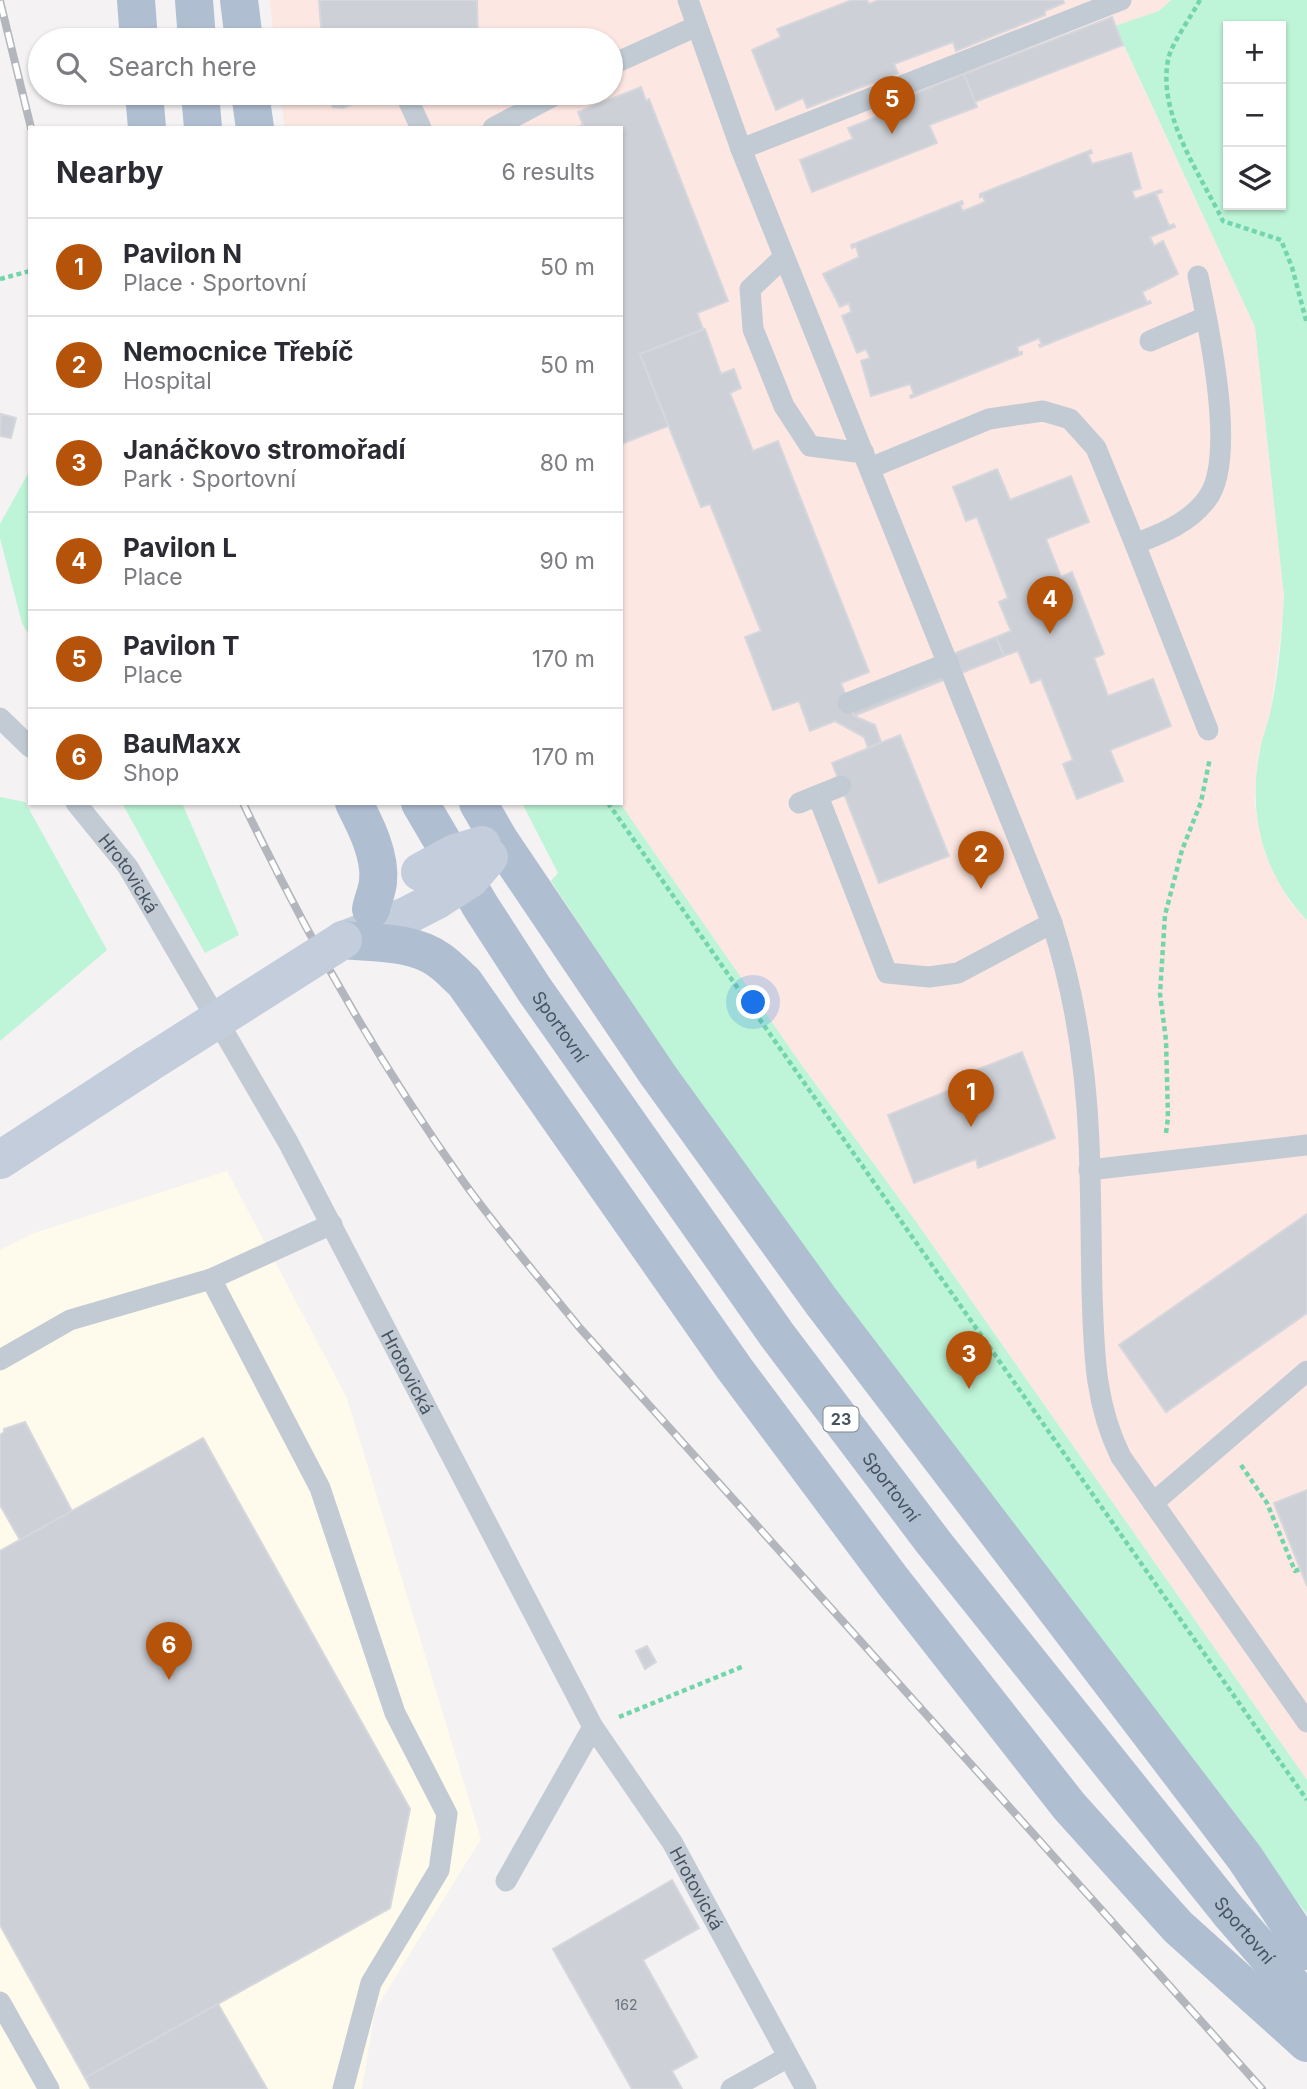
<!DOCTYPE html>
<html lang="en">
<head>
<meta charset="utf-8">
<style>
	body { margin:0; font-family:Inter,sans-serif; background:#f7f7f7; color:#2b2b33 }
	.controls { position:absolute; right:21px; top:21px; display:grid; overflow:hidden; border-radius:0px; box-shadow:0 2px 5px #0004 }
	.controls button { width:63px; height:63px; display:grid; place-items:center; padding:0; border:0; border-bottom:2px solid #e1e1e2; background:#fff; color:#2b2b33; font:35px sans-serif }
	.you { position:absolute; left:754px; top:1003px; width:24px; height:24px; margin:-18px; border:5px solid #fff; border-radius:50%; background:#1a73e8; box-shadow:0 0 0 10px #1a73e833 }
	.badge { display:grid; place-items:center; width:46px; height:46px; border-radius:50%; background:#b45309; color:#fff; font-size:23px; font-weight:700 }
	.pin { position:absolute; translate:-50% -58px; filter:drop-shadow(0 2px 4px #0008) }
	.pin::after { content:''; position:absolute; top:37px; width:24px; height:21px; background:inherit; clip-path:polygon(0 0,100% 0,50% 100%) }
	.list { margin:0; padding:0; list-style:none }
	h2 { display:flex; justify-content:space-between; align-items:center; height:91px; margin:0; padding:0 28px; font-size:30px }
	h2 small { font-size:23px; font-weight:400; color:#7c7c81 }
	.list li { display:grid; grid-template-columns:46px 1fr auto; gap:21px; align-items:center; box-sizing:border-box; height:98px; padding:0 28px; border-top:2px solid #e1e1e2 }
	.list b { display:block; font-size:26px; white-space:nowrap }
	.list p { margin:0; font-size:23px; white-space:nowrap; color:#7c7c81 }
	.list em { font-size:23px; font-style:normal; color:#7c7c81 }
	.icon { flex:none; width:38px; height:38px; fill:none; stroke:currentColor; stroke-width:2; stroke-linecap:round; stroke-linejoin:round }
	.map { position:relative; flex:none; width:1307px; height:2089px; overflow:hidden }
	.search { position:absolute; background:#fff; box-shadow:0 2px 5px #0004; left:28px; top:28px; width:595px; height:77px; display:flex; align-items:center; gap:18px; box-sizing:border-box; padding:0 24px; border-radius:38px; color:#7c7c81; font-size:26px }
	.panel { position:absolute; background:#fff; box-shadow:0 2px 5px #0004; left:28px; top:126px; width:595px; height:679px; border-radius:0px }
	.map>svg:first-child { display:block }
</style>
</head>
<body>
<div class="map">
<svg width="1307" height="2089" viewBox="0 0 1307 2089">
	<rect width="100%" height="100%" fill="#f4f2f2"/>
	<path fill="#fefaec" d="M227,1171L347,1398L481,1839L375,2010L362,2089H0V1250L31,1234Z"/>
	<path fill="#fde7e2" d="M270,0H1171L1159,11L1115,27L1255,327L1284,596L1282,623L1271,708L1258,756L1254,803L1265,854L1289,901L1307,920V1780L917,1223L803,1067L620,803L621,128H285L280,93H611V40H274Z"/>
	<g fill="#bef4d7" fill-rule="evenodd">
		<path d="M1171,0H1307V920C1264,876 1248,816 1259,756C1261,740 1268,724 1271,709C1279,672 1282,633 1284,596L1255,327L1115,26L1159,11ZM1228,26H1281V205H1228Z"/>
		<path d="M30,470V637L22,623L0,538V524Z"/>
		<path d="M0,797L25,802L107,950L0,1041Z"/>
		<path d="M122,803H182L239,935L205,953Z"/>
		<path d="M522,803H620L803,1067L917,1223L1307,1780V1914L1157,1721L755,1190L551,881L558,873Z"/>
	</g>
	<g fill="#cdd0d6" stroke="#d5d7dd" stroke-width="2">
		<path d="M319,0H477L478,40H322Z"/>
		<path d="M852,0H867L869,4L879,0H1063L1064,3L1045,11V15L956,51L953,42L894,64L898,73L807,108L803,98L776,110L752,50L781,37L777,29Z"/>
		<path d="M1112,17L1123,45L975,102L964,74Z"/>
		<path d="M964,74L977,107L929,125L937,143L812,192L800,160L853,139L848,128L894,110L891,103Z"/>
		<path d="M641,87L646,101L649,99L728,301L697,313L703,329L640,354L668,426L621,444V128H577L583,125L578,112Z"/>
		<path d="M326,93H379L343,108L333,107L326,98Z"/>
		<path d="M1091,150L1092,153L1088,154L1092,164L1131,153L1141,188L1132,191L1135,199L1161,190L1162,192L1156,194L1169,226L1174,224L1175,227L1150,237L1154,246L1163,241L1178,274L1142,292L1147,302L1150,301L1151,303L1040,347L1039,345L1042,344L1039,338L1017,347L1019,353L1022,352V354L911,398L910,396L914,394L910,384L871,396L861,361L870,358L866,349L857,353L842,316L851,312L849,303L840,307L823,274L859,257L856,246L852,248L851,245L962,201L963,204L960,205L963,211L985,202L983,196L980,197V194Z"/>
		<path d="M705,329L721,374L734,369L741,388L730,393L753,451L778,441L869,672L841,683L854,716L875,725L881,742L868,748L864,737L835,721L810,731L799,701L773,710L745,637L761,631L710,504L701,507L640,354Z"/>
		<path d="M1,414L16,418L11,438L0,436Z"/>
		<path d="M997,469L1010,500L1071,476L1089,522L1046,539L1061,577L1072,572L1104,654L1094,658L1108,696L1153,679L1171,726L1110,750L1123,781L1077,799L1063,764L1073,760L1041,679L1031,683L1018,651L1004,656L996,637L1011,631L999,602L1008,598L977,517L966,521L953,487Z"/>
		<path d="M996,637L1004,656L854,716L846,696Z"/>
		<path d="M900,735L949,856L879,883L832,763Z"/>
		<path d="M1022,1052L1055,1138L978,1168L976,1159L914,1183L888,1115L980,1078L976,1070Z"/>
		<path d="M1307,1214V1313L1166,1412L1119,1345Z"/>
		<path d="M25,1422L72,1511L20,1540L0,1505V1435L4,1432V1429Z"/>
		<path d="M203,1438L410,1809L390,1908L85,2078L0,1925V1551Z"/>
		<path d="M1307,1490V1586L1274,1503Z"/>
		<path d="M647,1646L656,1662L645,1669L636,1651Z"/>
		<path d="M672,1880L699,1928L643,1960L697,2057L672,2071L682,2089H632L553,1949Z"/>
		<path d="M218,2004L267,2089H91L85,2078Z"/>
	</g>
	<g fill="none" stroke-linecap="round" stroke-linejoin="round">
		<g stroke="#73d5ac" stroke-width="4.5" stroke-dasharray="5 3.5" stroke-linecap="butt">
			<path d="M1200,0C1192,15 1173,42 1169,56C1155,111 1200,174 1223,221L1281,240L1292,267L1307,324"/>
			<path d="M0,279L30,271"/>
			<path d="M608,803L1307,1800"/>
			<path d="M1166,1133L1168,1118L1166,1040L1160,994L1165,915L1182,850L1201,802L1210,758"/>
			<path d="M1241,1465L1267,1503L1295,1571L1300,1569"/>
			<path d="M619,1717L744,1666"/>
		</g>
		<g stroke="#c2cbd4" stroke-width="21">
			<path d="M688,0L741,149L1052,923L958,973L929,977L887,973L818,796"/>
			<path d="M611,65L697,26"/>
			<path d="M408,100L421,128"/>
			<path d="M493,128L559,93"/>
			<path d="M741,149L1121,0"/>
			<path d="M784,257L750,289L753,329L784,406L810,446L864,453"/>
			<path d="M1150,341L1206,317"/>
			<path d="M870,468L989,419L1043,411L1070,419L1096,448L1135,544C1163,533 1189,523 1207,499C1238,459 1208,324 1198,276"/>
			<path d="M1135,544L1208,730"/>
			<path d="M848,703L948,663"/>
			<path d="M0,718L30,747"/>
			<path id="s1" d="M76,803L128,867L288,1142L593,1727L506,1881"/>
			<path d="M799,803L841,786"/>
			<path d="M1052,923C1075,994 1086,1067 1089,1142C1091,1192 1091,1242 1092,1291C1094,1350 1094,1403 1121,1457L1307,1722"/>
			<path d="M1089,1170L1307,1145"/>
			<path d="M211,1279L332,1224"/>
			<path d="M0,1360L70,1320L211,1279L320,1488L395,1713L447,1814L439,1870L371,1983L343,2089"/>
			<path d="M1153,1503L1307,1371"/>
			<path id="s2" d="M593,1727L672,1842L806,2089"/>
			<path d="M0,2002L49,2089"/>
			<path d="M731,2089L788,2057"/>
		</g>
		<g stroke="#c3cddb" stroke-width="38">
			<path d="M343,940L406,916L437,900"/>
			<path d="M0,1160L146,1065"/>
		</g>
		<g stroke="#b0bed2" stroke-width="38">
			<path d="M136,0L139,40"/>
			<path d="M194,0L197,40"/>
			<path d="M239,0L244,40"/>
			<path d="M144,93L147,128"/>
			<path d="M200,93L203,128"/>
			<path d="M250,93L255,128"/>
			<path d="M354,803C366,826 381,856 378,882C377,891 373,900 371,909"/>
			<path id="s3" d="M420,803L481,907L534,989L777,1335L934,1543L1229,1912L1307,2002"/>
			<path d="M478,803L500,841L658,1075L821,1301L1245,1858L1307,1951"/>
			<path d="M343,940C374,943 413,941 439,960C448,966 456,975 464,982L734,1368L892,1580L1069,1806L1178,1927L1307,2043"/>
		</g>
		<defs>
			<g id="rail">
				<path d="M0,1L31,128"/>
				<path d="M243,803C306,934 378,1062 463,1181C499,1231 540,1279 579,1327L1262,2089"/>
			</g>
		</defs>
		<use href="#rail" stroke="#b3b6bc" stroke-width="8"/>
		<use href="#rail" stroke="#fff" stroke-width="5" stroke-dasharray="16" stroke-linecap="butt"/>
		<g stroke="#c3cddb" stroke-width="38">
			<path d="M420,872L455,853L482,845"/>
			<path d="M437,900L470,879L489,857"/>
			<path d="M146,1065L343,940"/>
		</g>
	</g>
	<g text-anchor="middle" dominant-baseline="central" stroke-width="7" stroke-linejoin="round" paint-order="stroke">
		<g font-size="14" fill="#69727e">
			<text x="626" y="2004">162</text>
		</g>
		<rect fill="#fff" stroke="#7f8790" stroke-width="2" x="823.5" y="1406.5" width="35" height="25" rx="5"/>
		<g font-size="16" font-weight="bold" fill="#485361">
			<text x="841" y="1419">23</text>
		</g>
		<g font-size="18" fill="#485361" stroke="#fff">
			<text stroke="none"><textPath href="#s1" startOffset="88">Hrotovická</textPath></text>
			<text stroke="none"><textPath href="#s3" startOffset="264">Sportovní</textPath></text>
			<text stroke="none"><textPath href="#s1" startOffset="660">Hrotovická</textPath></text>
			<text stroke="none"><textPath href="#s3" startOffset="831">Sportovní</textPath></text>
			<text stroke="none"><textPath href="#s2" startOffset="192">Hrotovická</textPath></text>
			<text stroke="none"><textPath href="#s3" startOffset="1398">Sportovní</textPath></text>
		</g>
	</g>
</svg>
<div class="controls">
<button>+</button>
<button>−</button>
<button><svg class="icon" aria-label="layers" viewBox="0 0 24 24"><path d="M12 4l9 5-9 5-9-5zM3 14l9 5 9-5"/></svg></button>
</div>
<div class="you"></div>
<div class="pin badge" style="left:971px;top:1127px">1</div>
<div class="pin badge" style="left:981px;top:889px">2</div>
<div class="pin badge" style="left:969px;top:1389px">3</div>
<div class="pin badge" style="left:1050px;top:634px">4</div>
<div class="pin badge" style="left:892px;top:134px">5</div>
<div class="pin badge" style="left:169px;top:1680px">6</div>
<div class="search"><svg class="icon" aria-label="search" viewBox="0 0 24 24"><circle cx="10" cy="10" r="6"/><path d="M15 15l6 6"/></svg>Search here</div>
<section class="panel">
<h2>Nearby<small>6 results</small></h2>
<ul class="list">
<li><span class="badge">1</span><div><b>Pavilon N</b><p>Place · Sportovní</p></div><em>50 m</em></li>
<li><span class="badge">2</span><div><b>Nemocnice Třebíč</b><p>Hospital</p></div><em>50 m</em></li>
<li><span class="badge">3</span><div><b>Janáčkovo stromořadí</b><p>Park · Sportovní</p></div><em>80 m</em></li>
<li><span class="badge">4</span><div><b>Pavilon L</b><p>Place</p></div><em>90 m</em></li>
<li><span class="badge">5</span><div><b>Pavilon T</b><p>Place</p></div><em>170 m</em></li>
<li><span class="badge">6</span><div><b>BauMaxx</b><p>Shop</p></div><em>170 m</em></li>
</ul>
</section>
</div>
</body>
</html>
